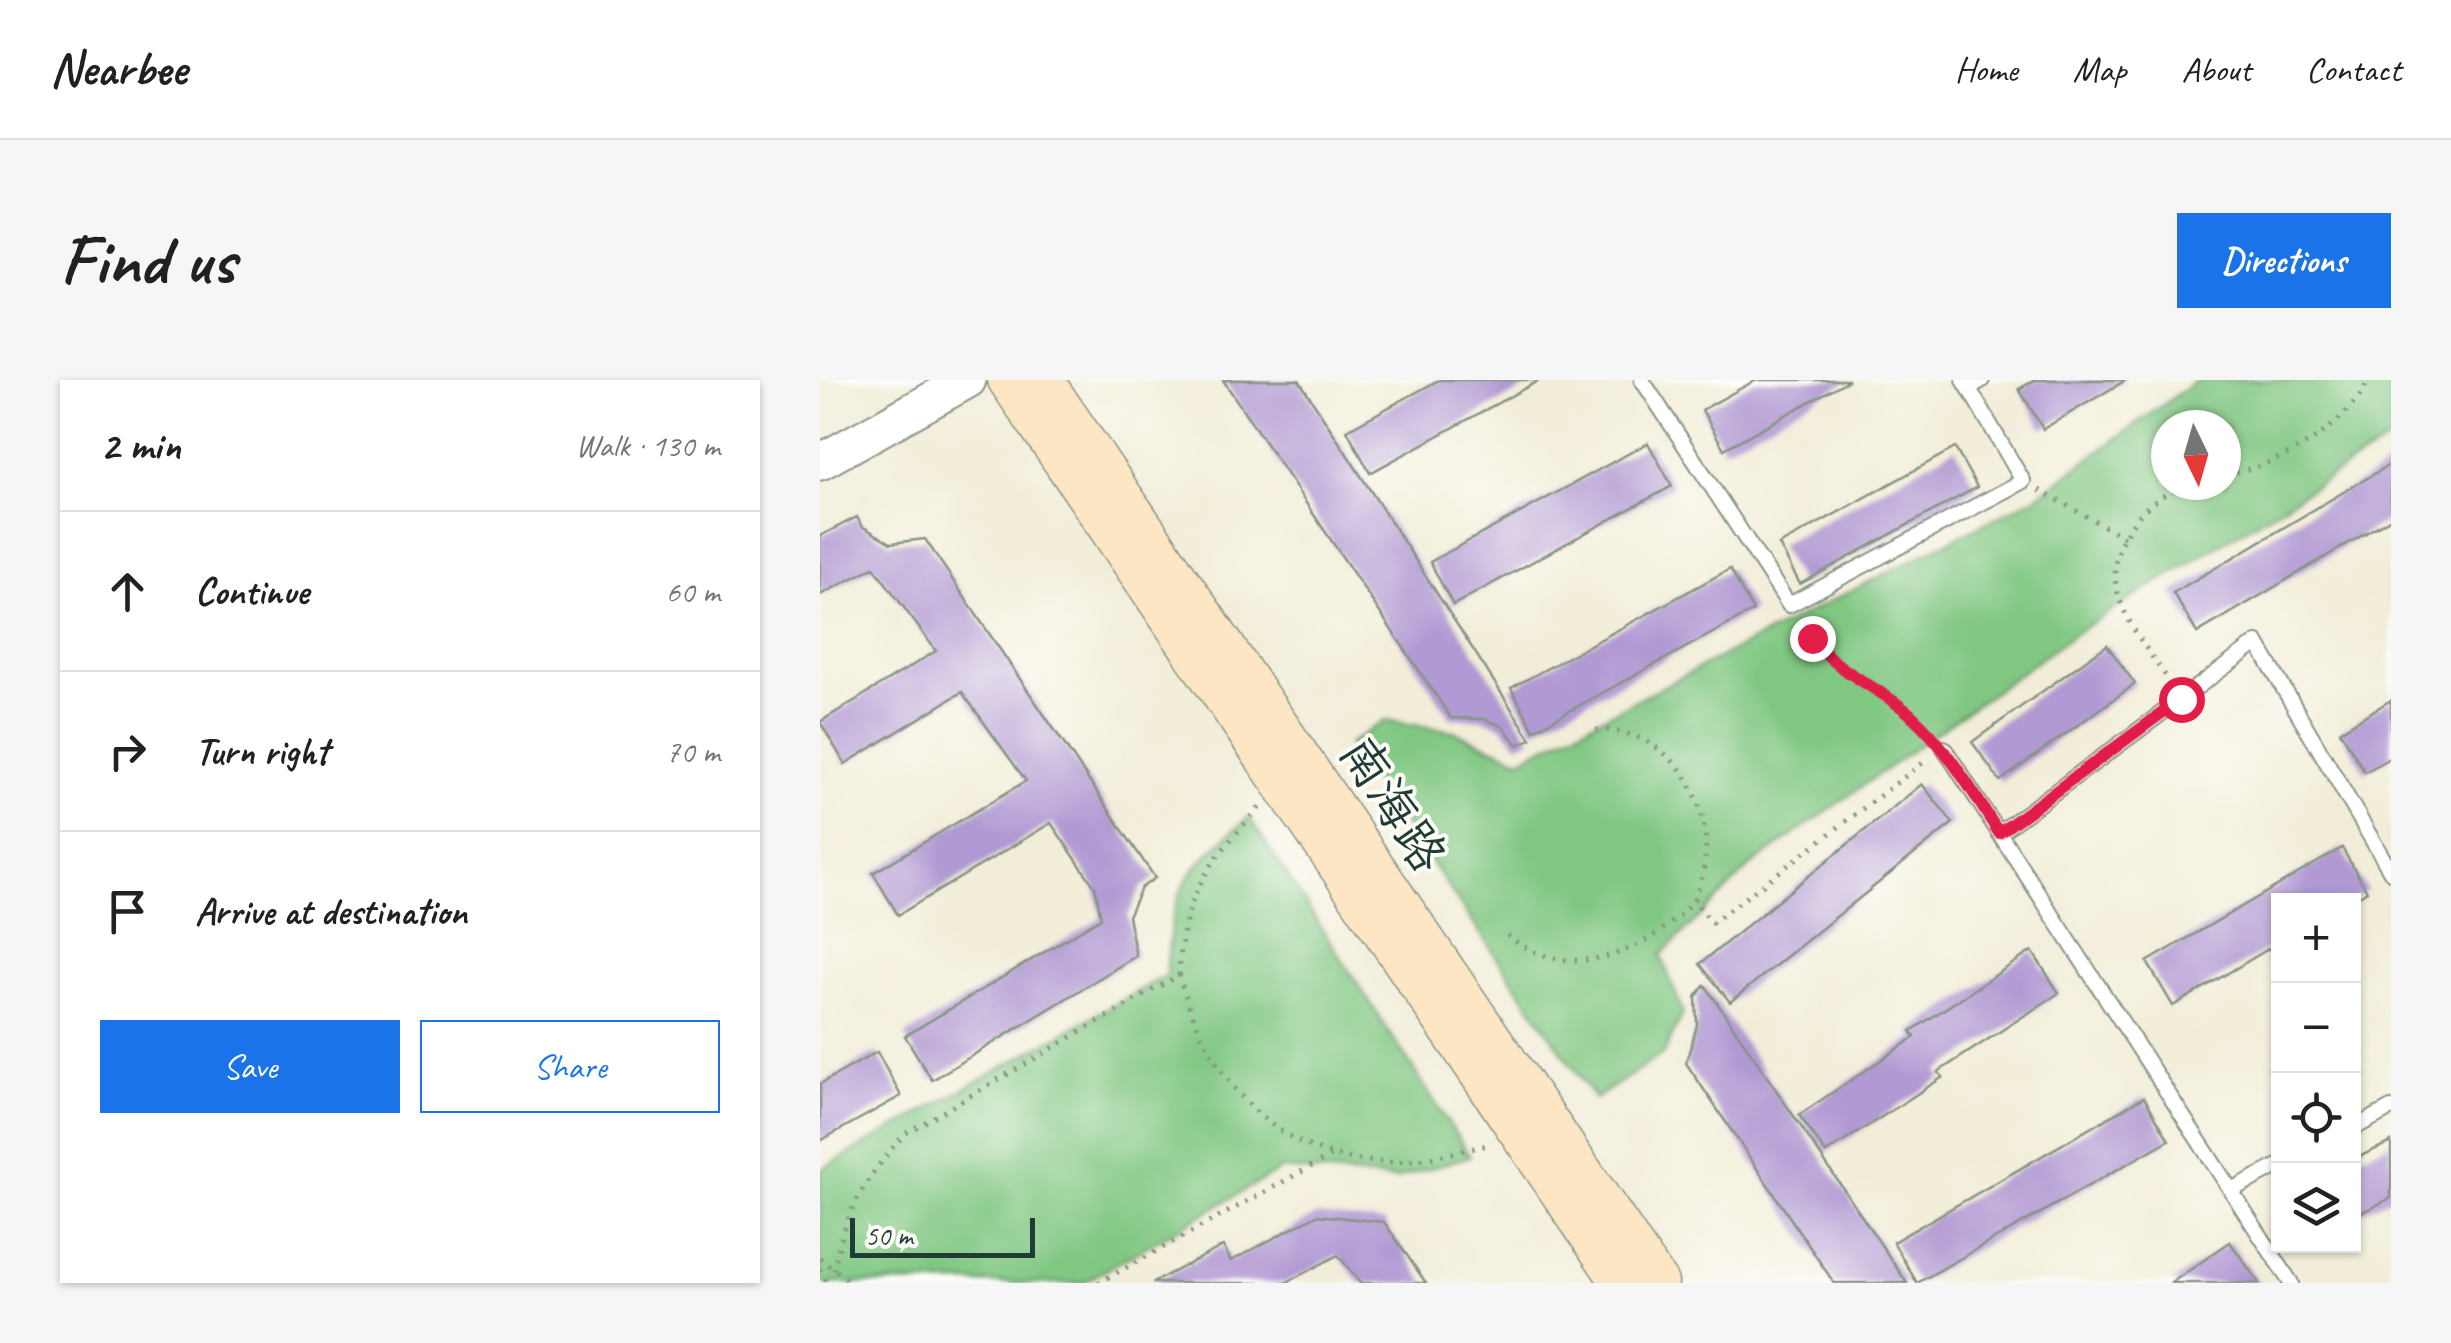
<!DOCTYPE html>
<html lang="en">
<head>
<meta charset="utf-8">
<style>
	body { margin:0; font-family:Caveat,"LXGW WenKai TC",sans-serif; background:#f6f6f6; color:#202124 }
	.controls { position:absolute; right:30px; bottom:30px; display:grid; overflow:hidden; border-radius:0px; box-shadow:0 2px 8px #0004 }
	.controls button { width:90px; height:90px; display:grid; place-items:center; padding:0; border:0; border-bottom:2px solid #e0e0e0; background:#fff; color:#202124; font:50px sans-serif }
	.compass { position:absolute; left:1331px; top:30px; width:90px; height:90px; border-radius:50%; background:#fff; box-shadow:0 2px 8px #0004; rotate:175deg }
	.scale { position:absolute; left:30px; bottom:25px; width:185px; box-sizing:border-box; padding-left:10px; border:5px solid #1f3d34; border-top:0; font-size:28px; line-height:35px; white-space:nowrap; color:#1f3d34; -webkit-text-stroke:8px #fdfcf7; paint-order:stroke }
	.stop { position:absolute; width:30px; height:30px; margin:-22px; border:8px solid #e11d48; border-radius:50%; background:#fff }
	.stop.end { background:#e11d48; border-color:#fff; box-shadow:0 2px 10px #0008 }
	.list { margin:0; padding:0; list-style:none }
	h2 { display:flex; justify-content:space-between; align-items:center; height:130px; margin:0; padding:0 40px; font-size:42px }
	h2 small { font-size:32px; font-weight:400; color:#757577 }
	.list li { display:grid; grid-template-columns:65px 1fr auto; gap:30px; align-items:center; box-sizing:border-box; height:160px; padding:0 40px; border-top:2px solid #e0e0e0 }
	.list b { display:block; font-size:38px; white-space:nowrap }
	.list em { font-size:32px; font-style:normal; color:#757577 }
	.actions { display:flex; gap:20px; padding:30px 40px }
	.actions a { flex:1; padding:22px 0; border:2px solid #1a73e8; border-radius:0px; text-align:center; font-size:35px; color:#1a73e8 }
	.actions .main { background:#1a73e8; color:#fff }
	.icon { flex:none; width:55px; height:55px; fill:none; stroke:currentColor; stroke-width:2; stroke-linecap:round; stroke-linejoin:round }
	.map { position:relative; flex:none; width:1571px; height:903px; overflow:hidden; border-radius:0px }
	header { display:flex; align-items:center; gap:60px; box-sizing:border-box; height:140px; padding:0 50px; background:#fff; border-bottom:2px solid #e0e0e0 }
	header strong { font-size:48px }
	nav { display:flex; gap:55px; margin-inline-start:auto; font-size:35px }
	.intro { display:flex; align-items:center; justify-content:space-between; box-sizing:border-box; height:240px; padding:0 60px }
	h1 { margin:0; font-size:70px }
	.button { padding:25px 45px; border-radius:0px; background:#1a73e8; color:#fff; font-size:35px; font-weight:700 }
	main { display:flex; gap:60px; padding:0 60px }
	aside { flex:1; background:#fff; border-radius:0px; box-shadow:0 2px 8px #0004 }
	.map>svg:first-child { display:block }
</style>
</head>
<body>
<header>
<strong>Nearbee</strong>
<nav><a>Home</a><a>Map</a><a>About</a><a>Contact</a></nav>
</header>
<div class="intro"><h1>Find us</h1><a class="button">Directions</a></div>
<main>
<aside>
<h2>2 min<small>Walk · 130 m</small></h2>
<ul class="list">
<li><svg class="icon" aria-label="ahead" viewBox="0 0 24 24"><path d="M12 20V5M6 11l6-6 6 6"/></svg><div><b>Continue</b></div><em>60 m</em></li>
<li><svg class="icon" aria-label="right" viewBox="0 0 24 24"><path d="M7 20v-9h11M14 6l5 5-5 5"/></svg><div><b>Turn right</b></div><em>70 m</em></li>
<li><svg class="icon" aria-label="arrive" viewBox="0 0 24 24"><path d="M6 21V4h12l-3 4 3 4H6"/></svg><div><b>Arrive at destination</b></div></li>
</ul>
<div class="actions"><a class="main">Save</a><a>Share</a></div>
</aside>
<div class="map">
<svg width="1571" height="903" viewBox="0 0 1571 903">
	<rect width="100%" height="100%" fill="#fdfcf7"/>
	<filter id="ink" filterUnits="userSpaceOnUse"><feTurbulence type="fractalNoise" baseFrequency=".01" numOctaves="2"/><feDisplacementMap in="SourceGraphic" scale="20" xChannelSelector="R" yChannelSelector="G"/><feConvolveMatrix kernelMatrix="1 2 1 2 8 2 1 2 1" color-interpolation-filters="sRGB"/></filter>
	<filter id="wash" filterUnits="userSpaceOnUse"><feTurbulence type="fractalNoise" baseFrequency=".0048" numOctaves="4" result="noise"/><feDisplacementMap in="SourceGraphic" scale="40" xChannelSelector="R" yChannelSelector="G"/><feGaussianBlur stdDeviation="2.25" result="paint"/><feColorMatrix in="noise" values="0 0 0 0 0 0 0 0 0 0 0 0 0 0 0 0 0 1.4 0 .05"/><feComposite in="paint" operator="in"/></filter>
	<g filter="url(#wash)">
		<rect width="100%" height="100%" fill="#f2edd8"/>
		<g fill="#80c782" stroke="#50825b" stroke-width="2.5" fill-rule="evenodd">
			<path d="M1377,0H1571V59L1254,254L932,485L841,575L863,633L844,673L775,719L529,364L565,340L633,351L700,379L1216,117ZM1346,45H1406V105H1346Z"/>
			<path d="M429,437L650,776L575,799L462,789L263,903H0V790L346,595C353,504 361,496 429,437Z"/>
		</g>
		<g id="blocks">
			<g fill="#b199d3">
				<path d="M403,0H479L711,359L698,365L682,346L664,339L631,338Z"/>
				<path d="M619,0H720L550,93L527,50Z"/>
				<path d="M936,0H1029L904,69L882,30Z"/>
				<path d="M1215,0H1306L1223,49L1199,9Z"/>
				<path d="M828,63L852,106L633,225L610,182Z"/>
				<path d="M1135,68L1157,107L980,204L959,165Z"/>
				<path d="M1571,84V138L1377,253L1353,213Z"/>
				<path d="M37,137L42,146L71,163L105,159L335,498L321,508L308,536L316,576L112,700L85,656L281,538L275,507L231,443L78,535L53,493L206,401L142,312L25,384L0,342L116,271L54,187L0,215V156Z"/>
				<path d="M910,189L933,231L714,350L691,308Z"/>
				<path d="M1287,265L1315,304L1180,401L1152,362Z"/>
				<path d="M1571,320V377L1545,392L1520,351Z"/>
				<path d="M1102,404L1133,443L910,622L880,584Z"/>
				<path d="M1522,468L1547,511L1531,521H1458V563L1353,626L1327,582Z"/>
				<path d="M1212,571L1239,613L1118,692L1123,697L1006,773L979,735L1095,657L1091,651Z"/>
				<path d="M885,605L1087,903H1014L866,683L877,645L876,617Z"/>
				<path d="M57,672L81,716L0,761V704Z"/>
				<path d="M1324,717L1349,760L1097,903L1073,862Z"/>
				<path d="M1571,762V818L1534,836V779Z"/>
				<path d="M497,835L564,842L606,903H540L518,875L465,903H332L403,866L411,881Z"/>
				<path d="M1410,862L1439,903H1351Z"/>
			</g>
		</g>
	</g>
	<g filter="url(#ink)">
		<use href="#blocks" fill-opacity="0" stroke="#889586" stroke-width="2.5"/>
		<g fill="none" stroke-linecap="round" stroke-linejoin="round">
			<defs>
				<g id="service">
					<path d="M822,0L969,225L1203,101L1144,0"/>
					<path d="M1149,8L1162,0"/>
					<path d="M1124,368L1471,903"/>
					<path d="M1179,453L1437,263L1571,492"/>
					<path d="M1534,748L1571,728"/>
					<path d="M1411,810L1458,786"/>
				</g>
				<path id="tertiary" d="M0,82L148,0"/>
				<g id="secondary">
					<path d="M187,0L801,903"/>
					<path d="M224,0L839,903"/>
				</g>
			</defs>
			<use href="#service" stroke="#889586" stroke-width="18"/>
			<use href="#tertiary" stroke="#889586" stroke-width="39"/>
			<use href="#secondary" stroke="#889586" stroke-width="41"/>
			<g stroke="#889586" stroke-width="5" stroke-dasharray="2.5 8" stroke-linecap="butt">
				<path d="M1406,94C1463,84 1521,52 1549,0"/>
				<path d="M1219,110L1304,157"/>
				<path d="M979,240L1013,286L1063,314L1112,356"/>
				<path d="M1351,304C1323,261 1276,212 1303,159C1318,131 1336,117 1365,105"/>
				<path d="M776,350C865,349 908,445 874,520L892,543L1108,379"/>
				<path d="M687,555C748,605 828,574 874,520"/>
				<path d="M359,595C389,700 454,782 571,782C603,782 637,771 669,765"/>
				<path d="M0,878L31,903"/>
				<path d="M0,889L7,903"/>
				<path d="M14,890C24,833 47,795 86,753L359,595C362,515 388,484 440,427"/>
				<path d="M278,903L512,775"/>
			</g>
			<use href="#service" stroke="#fff" stroke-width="14"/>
			<use href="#tertiary" stroke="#fff" stroke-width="35"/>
			<use href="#secondary" stroke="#fce6c4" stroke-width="38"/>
		</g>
	</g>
	<g fill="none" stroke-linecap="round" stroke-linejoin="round" filter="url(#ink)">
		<path stroke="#e11d48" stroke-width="12" d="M992,258C1020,295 1056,305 1090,334C1128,368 1152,411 1179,453L1361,319"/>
	</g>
	<g text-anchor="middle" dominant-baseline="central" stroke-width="8" stroke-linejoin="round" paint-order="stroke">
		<g font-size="50" fill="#1f3d34" stroke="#fdfcf7">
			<text transform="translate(573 424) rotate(57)">南海路</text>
		</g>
	</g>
</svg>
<div class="controls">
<button>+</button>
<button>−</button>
<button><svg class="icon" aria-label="locate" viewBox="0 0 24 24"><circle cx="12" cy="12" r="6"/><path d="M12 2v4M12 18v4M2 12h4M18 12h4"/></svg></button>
<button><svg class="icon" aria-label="layers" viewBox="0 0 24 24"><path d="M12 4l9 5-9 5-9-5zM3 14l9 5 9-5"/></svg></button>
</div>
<svg class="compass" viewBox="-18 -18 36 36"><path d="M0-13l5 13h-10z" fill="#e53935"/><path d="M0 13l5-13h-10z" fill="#757577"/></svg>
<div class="scale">50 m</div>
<div class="stop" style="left:1361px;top:319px"></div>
<div class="stop end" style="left:992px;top:258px"></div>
</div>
</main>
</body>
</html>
